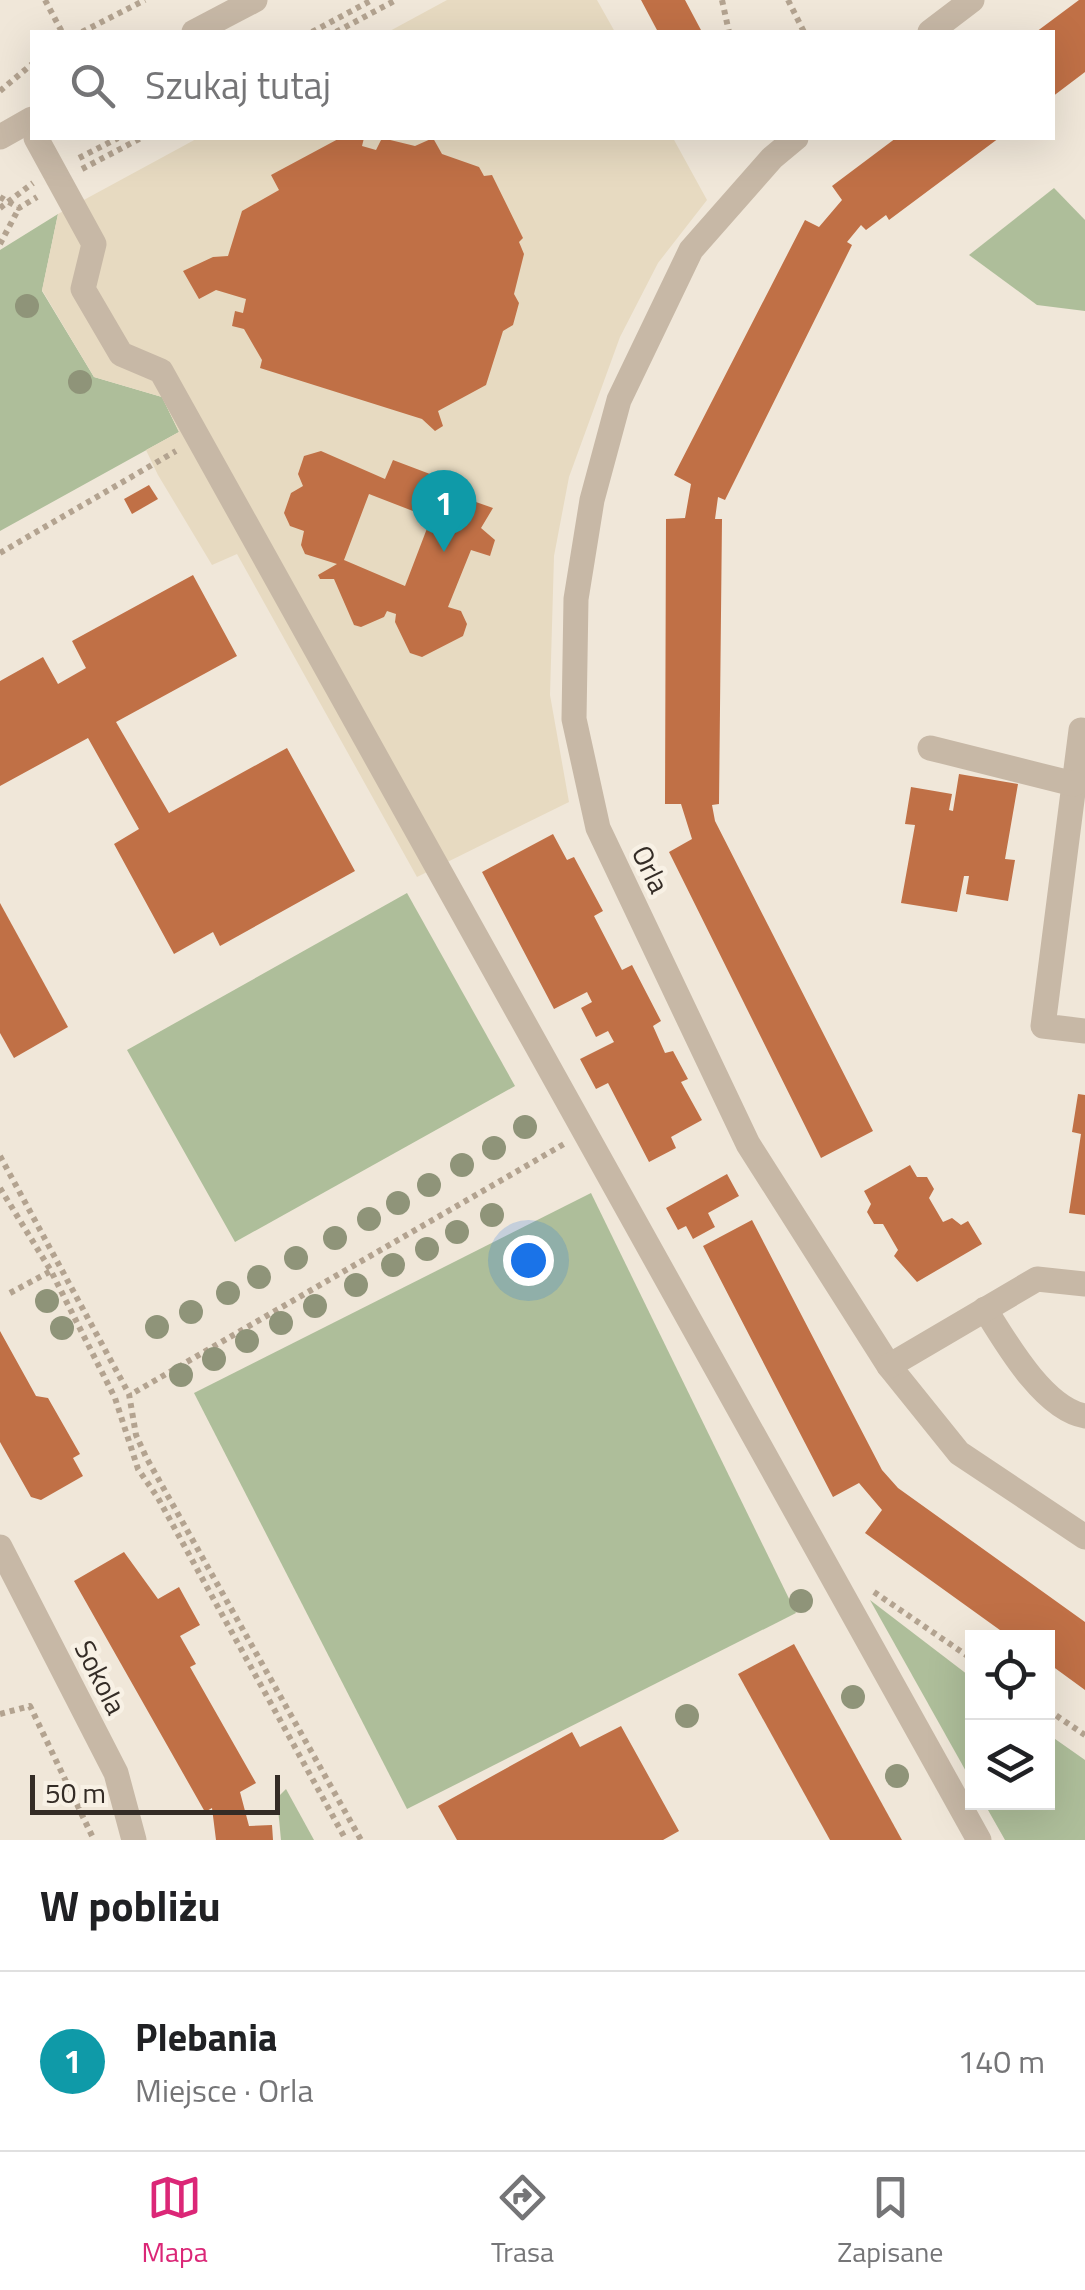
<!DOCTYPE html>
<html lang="pl">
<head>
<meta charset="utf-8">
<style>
	body { margin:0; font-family:"Titillium Web",sans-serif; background:#f2f2f2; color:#202124 }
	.controls { position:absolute; right:30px; bottom:30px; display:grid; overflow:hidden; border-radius:0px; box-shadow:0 10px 40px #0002 }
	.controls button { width:90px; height:90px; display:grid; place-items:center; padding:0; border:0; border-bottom:2px solid #e0e0e0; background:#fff; color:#202124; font:50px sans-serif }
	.scale { position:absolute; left:30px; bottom:25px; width:250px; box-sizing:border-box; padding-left:10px; border:5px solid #342c26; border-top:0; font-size:28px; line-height:35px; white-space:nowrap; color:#342c26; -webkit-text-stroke:8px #f8f1e5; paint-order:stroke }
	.you { position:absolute; left:528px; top:1260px; width:35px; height:35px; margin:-25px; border:8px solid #fff; border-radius:50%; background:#1a73e8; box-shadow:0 0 0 15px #1a73e833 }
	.badge { display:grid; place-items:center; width:65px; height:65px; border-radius:50%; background:#db2777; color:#fff; font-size:32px; font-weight:700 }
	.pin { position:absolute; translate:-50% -82px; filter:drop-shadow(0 2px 5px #0008) }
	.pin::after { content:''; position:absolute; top:52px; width:35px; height:30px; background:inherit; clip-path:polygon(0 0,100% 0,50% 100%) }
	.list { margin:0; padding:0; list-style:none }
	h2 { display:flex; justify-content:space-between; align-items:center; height:130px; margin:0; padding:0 40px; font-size:42px }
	h2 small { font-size:32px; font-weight:400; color:#757577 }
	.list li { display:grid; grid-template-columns:65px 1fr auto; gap:30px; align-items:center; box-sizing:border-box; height:180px; padding:0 40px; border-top:2px solid #e0e0e0 }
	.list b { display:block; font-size:38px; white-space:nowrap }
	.list p { margin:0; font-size:32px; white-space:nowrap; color:#757577 }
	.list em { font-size:32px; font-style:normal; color:#757577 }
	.icon { flex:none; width:55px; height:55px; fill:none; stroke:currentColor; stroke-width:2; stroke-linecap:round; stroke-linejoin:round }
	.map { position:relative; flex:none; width:1085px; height:1840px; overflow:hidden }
	.search { position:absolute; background:#fff; box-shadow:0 10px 40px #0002; left:30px; right:30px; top:30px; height:110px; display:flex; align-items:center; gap:25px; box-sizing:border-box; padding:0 35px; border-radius:0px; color:#757577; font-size:38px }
	.sheet { height:310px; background:#fff }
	nav { display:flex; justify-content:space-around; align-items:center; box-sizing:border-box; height:140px; border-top:2px solid #e0e0e0; background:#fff; font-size:28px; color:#757577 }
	nav a { display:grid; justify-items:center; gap:5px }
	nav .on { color:#db2777 }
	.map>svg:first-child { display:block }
</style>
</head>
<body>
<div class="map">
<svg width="1085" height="1840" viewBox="0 0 1085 1840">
	<rect width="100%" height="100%" fill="#f0e7d9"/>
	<g fill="#aebe9a">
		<path d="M1054,188L1085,220V311L1037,305L969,255Z"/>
		<path d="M58,214L42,291L94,377L162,397L179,432L0,531V250Z"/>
		<path d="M407,893L515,1086L235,1242L127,1050Z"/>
		<path d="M591,1193L796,1613L407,1809L194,1393Z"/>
		<path d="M870,1600L972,1678V1782Z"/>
		<path d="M1048,1734L1085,1760V1840H1005L984,1803L1048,1802Z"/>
		<path d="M286,1789L314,1840H281L277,1798Z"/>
	</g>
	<g fill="#e7dac1">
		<path d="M447,0H597L615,32H388Z"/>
		<path d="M198,138H673L707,200L658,263L620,337L569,477L554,556L550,695L569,802L417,877L237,554L212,565L158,475L146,450L179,432L162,397L94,377L42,290L58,214Z"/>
	</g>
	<g fill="#c07046" fill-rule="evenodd">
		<path d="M641,0H685L702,32H658Z"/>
		<path d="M1079,0H1085V72L1052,97V32H1036Z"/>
		<path d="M340,138H364L362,146L376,150L382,138L415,146L433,138L442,154L479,167L484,176L492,175L523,238L519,242L524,254L514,294L519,303L513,325L503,331L486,385L438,411L443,426L435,431L422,419L260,368L262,360L244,329L232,326L235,311L243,313L246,299L216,290L199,299L183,271L213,257L228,256L242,211L279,190L271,175Z"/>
		<path d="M896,138H999L889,220L886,215L866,230L861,225L847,242L852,245L725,500L718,497L715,519H722L719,804L712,805L715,821L873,1131L821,1158L669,852L692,839L681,804H665L666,519L685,518L691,484L674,475L805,220L819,227L842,200L832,186Z"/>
		<path d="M321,451L385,479L393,460L459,485L456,495L493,508L481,528L495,540L490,556L471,550L448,607L461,611L467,624L463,636L422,657L410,653L395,622L396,614L387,611L384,617L361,627L354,625L334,579H320L318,575L337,564L305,554L301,545L304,531L290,526L284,513L291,493L303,486L298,474L304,456ZM369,494L431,518L405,586L344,560Z"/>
		<path d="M149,485L158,499L132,514L124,499Z"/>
		<path d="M193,575L237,656L116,722L169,813L287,748L355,871L220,946L213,932L174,954L114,844L139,829L88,738L0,786V681L43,657L58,684L86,668L72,641Z"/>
		<path d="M959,774L1018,784L1005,859L1015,860L1008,901L966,894L969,876H964L957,912L901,903L915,825L905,824L911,787L952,794L949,810L953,811Z"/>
		<path d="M553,834L567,860L574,857L603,911L594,916L622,970L632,965L661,1021L653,1026L665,1053L673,1051L688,1079L681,1082L702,1120L671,1137L676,1148L649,1162L608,1083L596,1089L580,1059L614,1042L608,1031L596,1037L581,1008L592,1002L587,992L554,1009L482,872Z"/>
		<path d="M0,903L68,1027L14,1058L0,1033Z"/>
		<path d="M1078,1094L1085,1095V1215L1069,1213L1081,1134L1072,1132Z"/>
		<path d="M910,1165L917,1177H927L934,1189L929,1198L943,1222L952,1218L961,1225L968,1221L982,1244L917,1282L894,1256L898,1250L883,1224H874L867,1212L871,1204L864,1191Z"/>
		<path d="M727,1174L739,1196L708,1213L715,1227L693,1239L686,1226L678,1230L666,1208Z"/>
		<path d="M752,1220L882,1470L898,1488L1085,1622V1690L1048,1663V1638H1011L865,1533L882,1510L859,1483L833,1497L703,1246Z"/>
		<path d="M0,1331L36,1396L48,1398L80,1454L73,1458L83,1476L41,1500L31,1497L0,1442Z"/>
		<path d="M124,1552L158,1599L179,1587L200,1625L180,1636L196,1664L190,1667L256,1783L240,1792L249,1826L272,1825L273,1840H216L212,1808L205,1812L74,1581Z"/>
		<path d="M794,1644L902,1840H830L738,1674Z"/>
		<path d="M621,1726L679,1831L663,1840H457L438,1806L572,1732L580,1747Z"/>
	</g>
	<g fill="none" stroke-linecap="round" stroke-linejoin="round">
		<g stroke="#b3a390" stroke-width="6" stroke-dasharray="5 5" stroke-linecap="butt">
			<path d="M45,0L62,32"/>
			<path d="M722,0L729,32"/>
			<path d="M788,0L804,32"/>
			<path d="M82,32L145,0"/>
			<path d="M312,32L372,0"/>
			<path d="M336,32L396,0"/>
			<path d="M0,91L32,64"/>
			<path d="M79,158L118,138"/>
			<path d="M82,169L141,138"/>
			<path d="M0,197L19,208L37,197"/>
			<path d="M0,208L33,183"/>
			<path d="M0,244L19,208"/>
			<path d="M0,553L176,451"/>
			<path d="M0,1156L129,1394L136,1435L146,1457L361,1840"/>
			<path d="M0,1188L51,1271L115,1398L138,1469L158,1498L346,1840"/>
			<path d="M10,1293L51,1271"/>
			<path d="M135,1392L564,1144"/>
			<path d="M874,1592L972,1659"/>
			<path d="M1048,1710L1085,1735"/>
			<path d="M0,1714L30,1706L94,1840"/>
		</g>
		<g stroke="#c7b8a6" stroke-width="25">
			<path d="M194,32L255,0"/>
			<path d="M930,32L972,0"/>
			<path d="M0,137L32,119"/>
			<path d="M36,138L94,244L83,289L121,354L161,371L979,1840"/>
			<path d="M796,138L772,158L691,250L619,400L592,500L576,599L574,719L598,828L748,1144L889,1366L959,1453L1085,1537"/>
			<path d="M1085,731L1081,730L1043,1026L1085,1031"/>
			<path d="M930,748L1074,784"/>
			<path d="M985,1309C1006,1343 1044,1409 1085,1416"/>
			<path d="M889,1366L1037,1279L1085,1284"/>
			<path d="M0,1547L116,1773L134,1840"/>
		</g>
	</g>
	<g fill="#8f9479">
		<circle cx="27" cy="306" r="12"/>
		<circle cx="80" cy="382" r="12"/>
		<circle cx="525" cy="1127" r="12"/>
		<circle cx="494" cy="1148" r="12"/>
		<circle cx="462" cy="1165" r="12"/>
		<circle cx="429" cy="1185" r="12"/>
		<circle cx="398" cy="1203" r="12"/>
		<circle cx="492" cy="1215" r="12"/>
		<circle cx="369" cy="1219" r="12"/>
		<circle cx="457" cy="1232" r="12"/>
		<circle cx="335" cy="1238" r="12"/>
		<circle cx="427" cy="1249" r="12"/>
		<circle cx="296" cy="1258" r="12"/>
		<circle cx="393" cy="1265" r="12"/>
		<circle cx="259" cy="1277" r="12"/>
		<circle cx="356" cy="1285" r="12"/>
		<circle cx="228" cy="1293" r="12"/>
		<circle cx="47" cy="1301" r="12"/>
		<circle cx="315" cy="1306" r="12"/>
		<circle cx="191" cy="1312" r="12"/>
		<circle cx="281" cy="1323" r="12"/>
		<circle cx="157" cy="1327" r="12"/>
		<circle cx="62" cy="1328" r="12"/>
		<circle cx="247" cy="1341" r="12"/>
		<circle cx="214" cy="1359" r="12"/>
		<circle cx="181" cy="1375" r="12"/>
		<circle cx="801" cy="1601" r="12"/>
		<circle cx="853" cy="1697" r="12"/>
		<circle cx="687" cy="1716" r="12"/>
		<circle cx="897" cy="1776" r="12"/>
	</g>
	<g text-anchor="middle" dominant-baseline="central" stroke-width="9" stroke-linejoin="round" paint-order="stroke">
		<g font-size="28" fill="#342c26" stroke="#f8f1e5">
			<text transform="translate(651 869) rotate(64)">Orla</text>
			<text transform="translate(101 1677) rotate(63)">Sokola</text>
		</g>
	</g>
</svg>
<div class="controls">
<button><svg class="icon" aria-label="locate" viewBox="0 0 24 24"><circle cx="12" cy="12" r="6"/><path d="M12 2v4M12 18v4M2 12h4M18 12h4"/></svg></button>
<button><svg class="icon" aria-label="layers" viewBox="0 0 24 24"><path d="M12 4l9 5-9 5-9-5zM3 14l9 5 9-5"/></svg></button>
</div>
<div class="scale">50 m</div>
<div class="you"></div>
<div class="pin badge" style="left:444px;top:552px;background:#0f9aa8">1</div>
<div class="search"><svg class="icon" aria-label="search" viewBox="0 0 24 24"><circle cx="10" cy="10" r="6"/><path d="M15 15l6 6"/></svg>Szukaj tutaj</div>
</div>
<section class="sheet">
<h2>W pobliżu<small></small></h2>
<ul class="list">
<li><span class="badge" style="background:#0f9aa8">1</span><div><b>Plebania</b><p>Miejsce · Orla</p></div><em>140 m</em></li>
</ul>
</section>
<nav>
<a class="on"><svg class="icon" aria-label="map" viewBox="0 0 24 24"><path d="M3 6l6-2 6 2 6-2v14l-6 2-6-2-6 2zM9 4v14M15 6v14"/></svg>Mapa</a>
<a><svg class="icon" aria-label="directions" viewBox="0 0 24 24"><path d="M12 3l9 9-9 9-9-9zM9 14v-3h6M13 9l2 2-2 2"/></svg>Trasa</a>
<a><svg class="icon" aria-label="saved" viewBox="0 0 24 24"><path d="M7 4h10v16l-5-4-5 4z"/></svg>Zapisane</a>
</nav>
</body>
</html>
